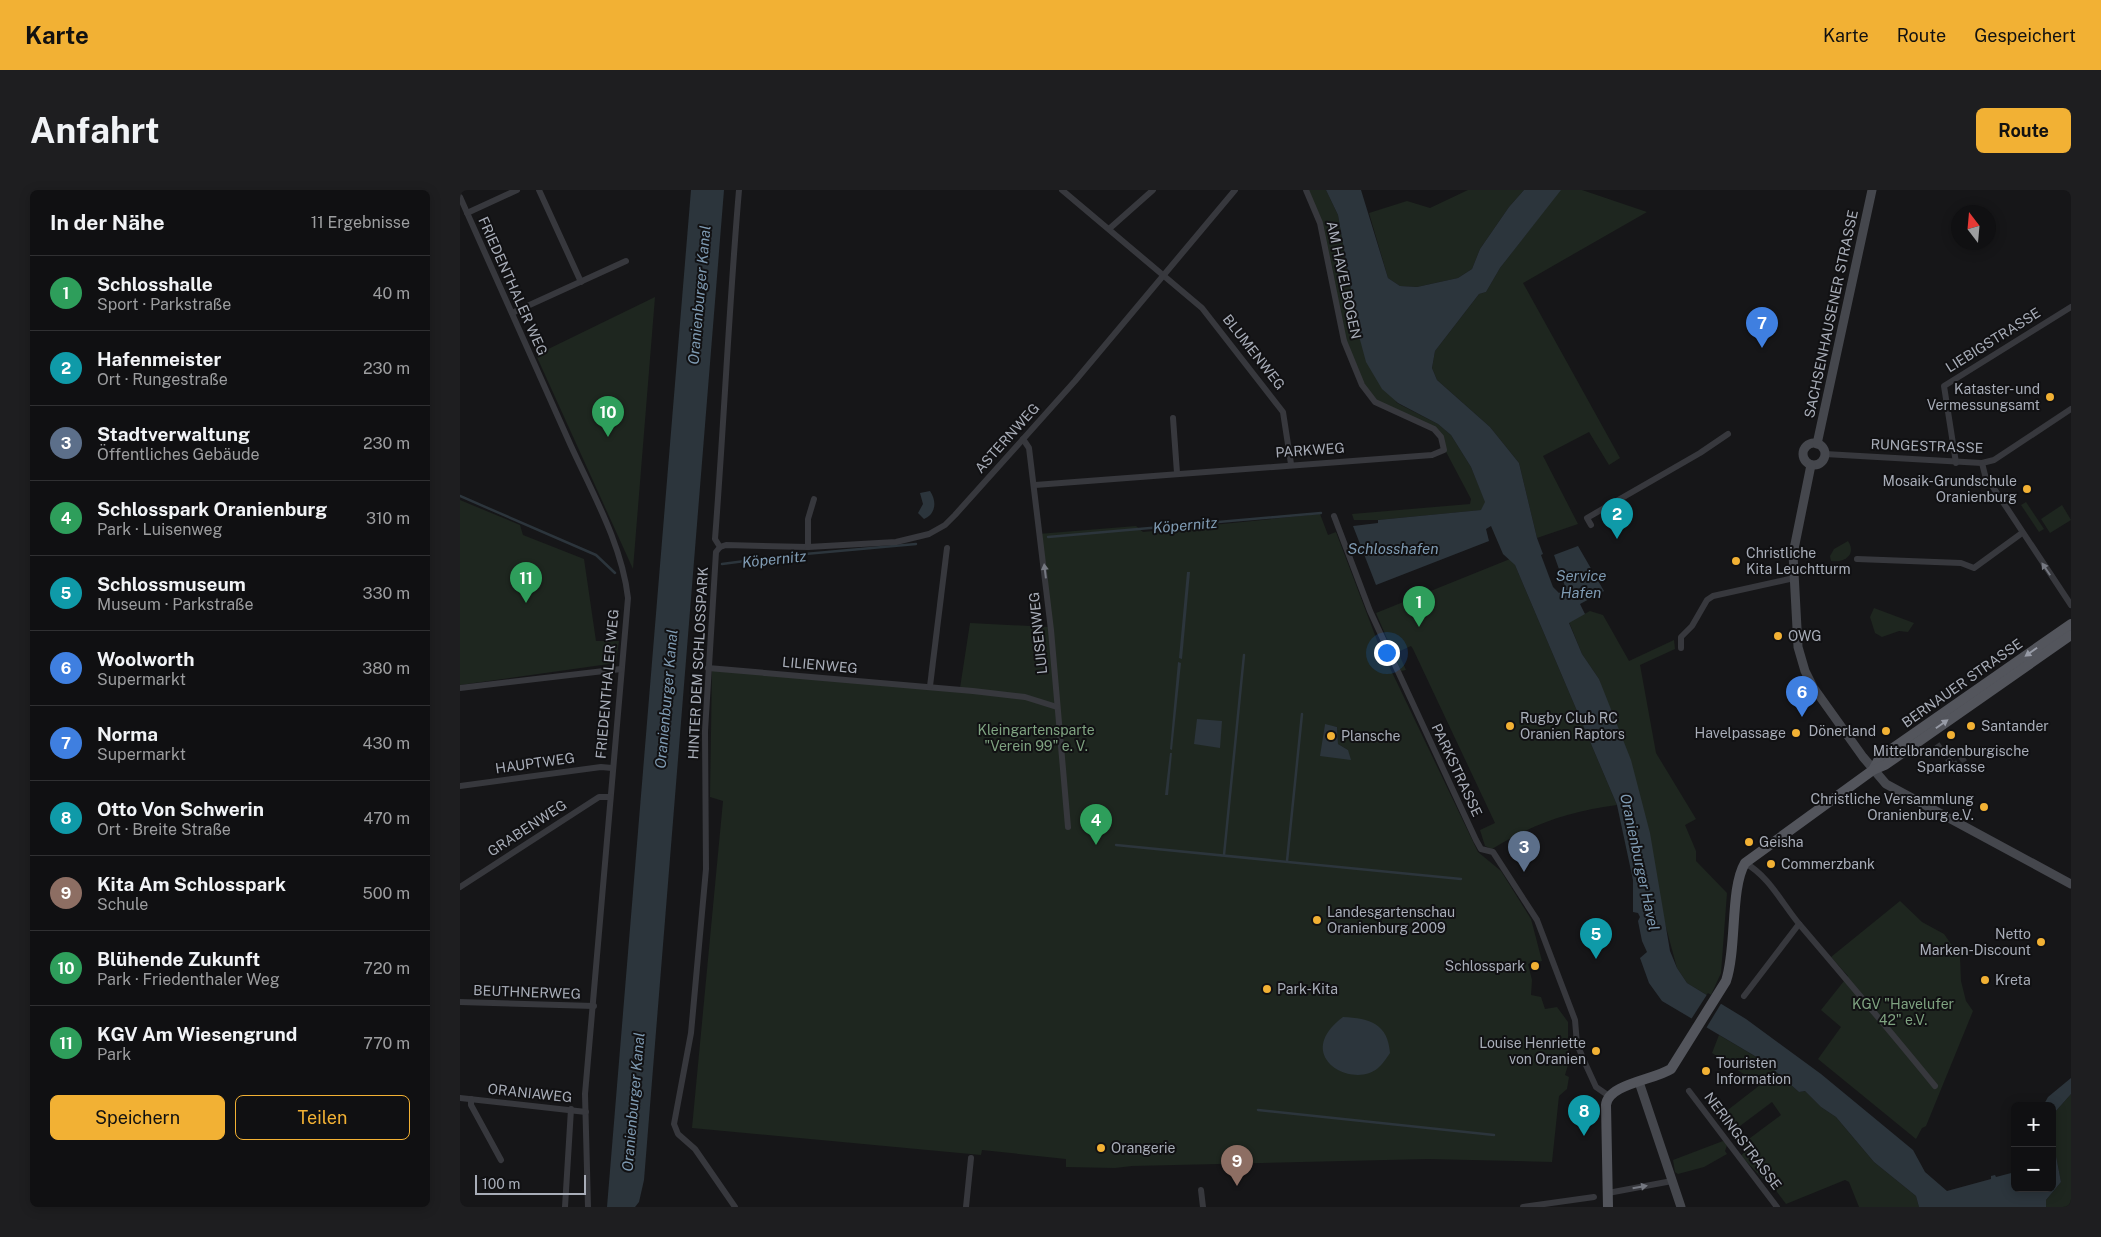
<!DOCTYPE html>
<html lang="de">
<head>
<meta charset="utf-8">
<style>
	body { margin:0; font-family:"Public Sans",sans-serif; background:#1e1e20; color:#f1f3f6 }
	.controls { position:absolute; right:15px; bottom:15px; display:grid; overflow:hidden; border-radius:8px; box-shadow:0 2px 12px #0003 }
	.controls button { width:45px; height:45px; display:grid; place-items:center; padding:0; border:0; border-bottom:1px solid #303032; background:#101012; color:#f1f3f6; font:25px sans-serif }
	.compass { position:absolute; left:1491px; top:15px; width:45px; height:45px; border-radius:50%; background:#101012; box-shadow:0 2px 12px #0003; rotate:344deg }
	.scale { position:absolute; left:15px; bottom:12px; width:111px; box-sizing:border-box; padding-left:5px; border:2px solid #a8adb8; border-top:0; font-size:14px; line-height:18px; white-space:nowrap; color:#a8adb8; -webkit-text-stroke:4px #111113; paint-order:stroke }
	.you { position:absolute; left:926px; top:462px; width:18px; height:18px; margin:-12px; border:4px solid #fff; border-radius:50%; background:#1a73e8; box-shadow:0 0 0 8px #1a73e833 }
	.badge { display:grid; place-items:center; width:32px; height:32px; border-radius:50%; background:#f2b134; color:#fff; font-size:16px; font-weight:700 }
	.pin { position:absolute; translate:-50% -41px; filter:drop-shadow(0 1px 2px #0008) }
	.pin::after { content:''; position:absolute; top:26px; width:18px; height:15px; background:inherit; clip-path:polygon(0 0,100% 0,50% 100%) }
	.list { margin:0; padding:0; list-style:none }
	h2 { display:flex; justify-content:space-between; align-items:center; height:65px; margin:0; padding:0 20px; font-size:21px }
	h2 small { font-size:16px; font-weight:400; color:#9c9d9f }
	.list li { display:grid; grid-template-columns:32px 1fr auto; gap:15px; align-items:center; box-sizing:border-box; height:75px; padding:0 20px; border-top:1px solid #303032 }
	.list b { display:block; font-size:19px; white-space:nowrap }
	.list p { margin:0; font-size:16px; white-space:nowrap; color:#9c9d9f }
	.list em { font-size:16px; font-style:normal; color:#9c9d9f }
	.actions { display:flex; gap:10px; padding:15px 20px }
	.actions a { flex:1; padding:11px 0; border:1px solid #f2b134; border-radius:8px; text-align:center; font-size:18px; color:#f2b134 }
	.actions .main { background:#f2b134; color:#111 }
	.map { position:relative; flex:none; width:1611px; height:1017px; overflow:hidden; border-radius:8px }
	header { display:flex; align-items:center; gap:30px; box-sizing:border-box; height:70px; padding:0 25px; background:#f2b134; color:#111 }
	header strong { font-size:24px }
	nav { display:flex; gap:28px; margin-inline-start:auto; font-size:18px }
	.intro { display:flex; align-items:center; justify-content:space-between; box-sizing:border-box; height:120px; padding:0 30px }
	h1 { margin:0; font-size:35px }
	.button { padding:12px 22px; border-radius:8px; background:#f2b134; color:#111; font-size:18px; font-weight:700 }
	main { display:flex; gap:30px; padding:0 30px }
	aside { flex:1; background:#101012; border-radius:8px; box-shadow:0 2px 12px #0003 }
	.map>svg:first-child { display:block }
</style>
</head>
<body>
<header>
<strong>Karte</strong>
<nav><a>Karte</a><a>Route</a><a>Gespeichert</a></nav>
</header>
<div class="intro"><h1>Anfahrt</h1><a class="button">Route</a></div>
<main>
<aside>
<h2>In der Nähe<small>11 Ergebnisse</small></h2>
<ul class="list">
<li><span class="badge" style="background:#2e9e5b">1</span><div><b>Schlosshalle</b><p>Sport · Parkstraße</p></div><em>40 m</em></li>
<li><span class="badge" style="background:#0f9aa8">2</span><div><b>Hafenmeister</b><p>Ort · Rungestraße</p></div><em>230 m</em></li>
<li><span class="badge" style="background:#5c6f8a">3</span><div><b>Stadtverwaltung</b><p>Öffentliches Gebäude</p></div><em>230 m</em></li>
<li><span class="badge" style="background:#2e9e5b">4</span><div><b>Schlosspark Oranienburg</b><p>Park · Luisenweg</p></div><em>310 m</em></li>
<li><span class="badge" style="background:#0f9aa8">5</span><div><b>Schlossmuseum</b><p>Museum · Parkstraße</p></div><em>330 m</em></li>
<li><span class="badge" style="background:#3f7fe0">6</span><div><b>Woolworth</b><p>Supermarkt</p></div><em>380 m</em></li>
<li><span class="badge" style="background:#3f7fe0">7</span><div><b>Norma</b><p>Supermarkt</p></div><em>430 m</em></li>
<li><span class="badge" style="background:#0f9aa8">8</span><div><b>Otto Von Schwerin</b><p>Ort · Breite Straße</p></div><em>470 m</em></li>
<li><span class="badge" style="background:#8d6e63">9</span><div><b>Kita Am Schlosspark</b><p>Schule</p></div><em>500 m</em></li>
<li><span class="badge" style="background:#2e9e5b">10</span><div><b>Blühende Zukunft</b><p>Park · Friedenthaler Weg</p></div><em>720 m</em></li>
<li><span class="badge" style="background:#2e9e5b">11</span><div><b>KGV Am Wiesengrund</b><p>Park</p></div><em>770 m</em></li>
</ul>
<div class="actions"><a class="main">Speichern</a><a>Teilen</a></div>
</aside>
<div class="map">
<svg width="1611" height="1017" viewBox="0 0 1611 1017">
	<rect width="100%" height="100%" fill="#161618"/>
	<g fill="#1e261f" fill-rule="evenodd">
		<path d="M846,0H866L878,25L899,146L937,213L978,234L991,245L1011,277L1026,313L1022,320L918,330H894L892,324L1010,314L1011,309L974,239L915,212L902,195L884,151L864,52Z"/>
		<path d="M1008,0H1064L1049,17L1020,59L1012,79L998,88L957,97L940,96L928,88L909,23L947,11L970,18Z"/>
		<path d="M1100,0H1122L1187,22L1063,93L1160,268L1149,275L1129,242L1083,266L1118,334L1077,348L1059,273L1030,237L977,190L972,178L975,161L1019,104L1026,102L1040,78Z"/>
		<path d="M195,107L173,379L76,165Z"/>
		<path d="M0,310L60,335L63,345L124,369L136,451H159L156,473L0,495Z"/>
		<path d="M1566,312L1584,339L1579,342L1561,315Z"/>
		<path d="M1602,315L1611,330L1590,343L1581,329Z"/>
		<path d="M860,324L868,345L876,342L918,453L1018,662L1041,681L1071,729L1082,771L1068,774L1072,790L1071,805L1081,807L1085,819L1097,817L1108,832V875L1105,885L1109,887L1107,899L1099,906L1092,972L968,969L672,976L655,978L606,977V969L522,960L521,965L232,938L263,611L250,607L252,478L500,498L510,433L589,437L578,344L676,336L683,342ZM865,535L877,537L878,554L888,560L861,566Z"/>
		<path d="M1388,351C1397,365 1384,373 1371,371L1370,366L1374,359Z"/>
		<path d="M1050,369L1055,375L1157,615C1107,622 1075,633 1032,659L1025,656L1020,640L1035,633L953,459L951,456L938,462L946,480L941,481L916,423Z"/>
		<path d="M1414,418L1454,433L1448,442L1439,441L1422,447L1415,443L1410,427Z"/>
		<path d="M1130,421L1143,425L1169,471L1214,450L1215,459L1180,475L1196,563L1236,629L1225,635L1236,661V671L1267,703L1261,783L1250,807L1227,793L1217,778L1139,489L1122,464L1109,432Z"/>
		<path d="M1440,711L1462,732L1484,744L1500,767L1501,791L1506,811L1513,821L1466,936L1462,938L1456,949L1358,869L1381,837L1361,820L1388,786L1371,767Z"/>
		<path d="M1259,845L1305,872L1339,902L1345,901L1361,917L1376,927L1414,972L1456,1006L1459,1017H1399L1389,992L1385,990L1326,1014L1309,991L1302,988L1281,966L1286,960L1282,954L1321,925L1312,912L1272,942L1260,926L1300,895L1252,863Z"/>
		<path d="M1611,904V1017H1586V1010L1601,992L1593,950L1595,922Z"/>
		<path d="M1263,951L1267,955L1265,961L1267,964L1244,977L1218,984L1215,982L1213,970Z"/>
	</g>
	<g fill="#2c353c">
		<path d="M231,0H264L184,990L179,1012L175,1017H147Z"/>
		<path d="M866,0H901L928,88L940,96L957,97L998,88L1012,79L1020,59L1049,17L1064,0H1101L1040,78L1026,102L1019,104L975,161L972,178L977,190L1030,237L1059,273L1077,348L1083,364L1081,365L1093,397L1099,403L1106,399L1094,365L1118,356L1144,401L1120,414L1125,424L1109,433L1122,464L1139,489L1171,570L1190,643L1210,761L1217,778L1227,793L1286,829L1361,884L1453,960L1465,982L1487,1001L1531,989V986L1535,985L1536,987L1555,982V998H1592V916H1583L1588,907L1611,888V904L1595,922L1593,950L1601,992L1586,1010V1017H1459L1456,1006L1414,972L1376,927L1361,917L1345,901L1339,902L1305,872L1202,811L1189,793L1180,768L1187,762L1182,751L1178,731L1180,727L1178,723L1173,722V690L1157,615L1055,375L1043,364L1031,336L1026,339L1029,351L916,395L893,336L918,333V330L1021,320L1025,312L1011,277L991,245L978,234L938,213L922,199L906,172L899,146L878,25Z"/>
		<path d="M470,301C477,311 476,324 464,329L458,323L463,314L460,303Z"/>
		<path d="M727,382H730L722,469L719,468Z"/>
		<path d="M718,472L721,473L712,560L710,559Z"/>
		<path d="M737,529L762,531L760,558L734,554Z"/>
		<path d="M865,534L877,537L878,554L888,560L891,570L860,566Z"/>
		<path d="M710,563H712L708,605H705Z"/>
		<path d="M883,827C910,828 928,834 930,863C927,867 923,874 918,878C893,900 831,866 883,827Z"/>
	</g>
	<path fill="#161618" d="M1248,803L1262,812L1245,840L1230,831Z"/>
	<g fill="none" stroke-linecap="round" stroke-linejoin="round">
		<g stroke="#2c353c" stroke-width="2.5">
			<path d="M0,306L136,365L155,383"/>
			<path d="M588,347L861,323"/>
			<path d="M262,374L323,366L456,354"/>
			<path d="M656,655L1001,689"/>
			<path d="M764,665L784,465"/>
			<path d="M827,671L842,524"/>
			<path d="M798,920L1034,945"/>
		</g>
		<path stroke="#333438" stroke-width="6" stroke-dasharray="6 3" stroke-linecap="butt" d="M1477,554L1493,576L1511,564"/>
		<g stroke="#37383d" stroke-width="6">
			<path d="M79,0L121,92"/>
			<path d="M602,0L742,118L823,222L831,274"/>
			<path d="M0,7C37,90 74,173 111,256C133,304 162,355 168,408L125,904L128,1017"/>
			<path d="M7,23L57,0"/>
			<path d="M649,39L693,0"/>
			<path d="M52,123L166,71"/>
			<path d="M713,228L717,283"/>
			<path d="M563,249L569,258L591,440L608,637"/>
			<path d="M1365,264L1522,273L1534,270L1611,219"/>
			<path d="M1496,273L1484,196L1611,117"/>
			<path d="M1522,273L1525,285L1611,415"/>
			<path d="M575,295L972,265L984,260L981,247L974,239L915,212L902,195L884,151L860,33L846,0"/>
			<path d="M874,326L910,421L1016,650L1021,659L1033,662L1077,730L1115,830L1117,854L1125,873L1136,897L1149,906"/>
			<path d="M1131,335L1127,328L1240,263L1268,244"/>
			<path d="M260,357L266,355L348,357L436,352L469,344L485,335L495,325L615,191L775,0"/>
			<path d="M348,357V329L354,309"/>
			<path d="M1397,369L1501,373L1514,378L1562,343"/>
			<path d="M1221,458V447L1232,436L1247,410L1253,406L1334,388"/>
			<path d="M248,478L513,501L565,507L597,517"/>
			<path d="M470,496L487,358"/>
			<path d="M0,498L161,479"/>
			<path d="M0,596L141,577L152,578"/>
			<path d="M1285,673C1309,686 1323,715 1340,735C1386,789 1431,842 1475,896"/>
			<path d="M0,697L139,607H150"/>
			<path d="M1284,806L1339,734"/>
			<path d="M0,812L134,816"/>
			<path d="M1229,901L1317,1017"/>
			<path d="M0,908L126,922"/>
			<path d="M11,909V915L41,970"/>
			<path d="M741,1000L743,1017"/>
			<path d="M1148,1003L1212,991"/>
			<path d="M105,1017L111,919"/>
			<path d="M275,1017L235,959L218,944L214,934L231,843L246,679L245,541L256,362L260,357L255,349C264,233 269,116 279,0"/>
			<path d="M506,1017L511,968"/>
			<path d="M1063,1017L1134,1007"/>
		</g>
		<g stroke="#45474d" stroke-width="9">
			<circle cx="1354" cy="264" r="11"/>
			<path d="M1357,254L1412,0"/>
			<path d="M1351,275L1333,364L1338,457L1345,481L1353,497L1403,567L1426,594L1611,694"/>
			<path d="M1179,892L1221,1017"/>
		</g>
		<g stroke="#53555c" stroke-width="10">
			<path d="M1413,580L1420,567L1611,434"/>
			<path d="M1148,1017L1146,915C1148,894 1194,890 1211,879L1266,791C1277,758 1270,698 1285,673L1413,580L1425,575L1611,445"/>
		</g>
	</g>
	<defs><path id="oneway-solid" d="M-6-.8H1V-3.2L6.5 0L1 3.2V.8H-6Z" transform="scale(1.25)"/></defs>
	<g fill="#757881">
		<use href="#oneway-solid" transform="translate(1586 379) rotate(-124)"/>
		<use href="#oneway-solid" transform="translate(585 381) rotate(-97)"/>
		<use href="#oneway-solid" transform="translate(1180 997) rotate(-10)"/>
	</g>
	<g fill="#979ba6">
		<use href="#oneway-solid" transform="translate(1571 462) rotate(145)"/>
		<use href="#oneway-solid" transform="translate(1482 534) rotate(-35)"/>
	</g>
	<g fill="#f2b134" stroke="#111113" stroke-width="2">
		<circle cx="1590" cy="207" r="5"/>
		<circle cx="1567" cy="299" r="5"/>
		<circle cx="1276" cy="371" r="5"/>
		<circle cx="1318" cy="446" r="5"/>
		<circle cx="1050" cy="536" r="5"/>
		<circle cx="1511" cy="536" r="5"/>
		<circle cx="1426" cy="541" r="5"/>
		<circle cx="1336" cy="543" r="5"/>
		<circle cx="1491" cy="545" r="5"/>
		<circle cx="871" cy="546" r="5"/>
		<circle cx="1524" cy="617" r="5"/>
		<circle cx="1289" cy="652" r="5"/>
		<circle cx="1311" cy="674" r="5"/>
		<circle cx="857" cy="730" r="5"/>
		<circle cx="1581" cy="752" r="5"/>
		<circle cx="1075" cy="776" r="5"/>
		<circle cx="1525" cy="790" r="5"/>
		<circle cx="807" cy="799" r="5"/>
		<circle cx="1136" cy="861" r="5"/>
		<circle cx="1246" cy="881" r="5"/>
		<circle cx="641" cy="958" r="5"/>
	</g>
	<g text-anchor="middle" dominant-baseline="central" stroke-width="4" stroke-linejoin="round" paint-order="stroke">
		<g font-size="14" fill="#a8adb8" stroke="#111113">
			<text transform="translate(884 90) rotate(78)">AM HAVELBOGEN</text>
			<text transform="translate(53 96) rotate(66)">FRIEDENTHALER WEG</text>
			<text transform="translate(1371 124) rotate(-78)">SACHSENHAUSENER STRASSE</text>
			<text transform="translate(1533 150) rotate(-32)">LIEBIGSTRASSE</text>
			<text transform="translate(794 162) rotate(52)">BLUMENWEG</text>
			<text transform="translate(547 248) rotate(-48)">ASTERNWEG</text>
			<text transform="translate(1467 256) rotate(2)">RUNGESTRASSE</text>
			<text transform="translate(850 260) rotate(-4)">PARKWEG</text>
			<text transform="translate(578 443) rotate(-96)">LUISENWEG</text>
			<text transform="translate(238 473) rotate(-87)">HINTER DEM SCHLOSSPARK</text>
			<text transform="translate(360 475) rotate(5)">LILIENWEG</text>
			<text transform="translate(1502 493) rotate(-35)">BERNAUER STRASSE</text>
			<text transform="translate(147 494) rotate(-85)">FRIEDENTHALER WEG</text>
			<text transform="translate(75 573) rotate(-8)">HAUPTWEG</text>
			<text transform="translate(997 580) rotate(65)">PARKSTRASSE</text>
			<text transform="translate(67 638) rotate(-33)">GRABENWEG</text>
			<text transform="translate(67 802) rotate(2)">BEUTHNERWEG</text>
			<text transform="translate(70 903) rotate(6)">ORANIAWEG</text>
			<text transform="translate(1283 951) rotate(53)">NERINGSTRASSE</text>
		</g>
		<g font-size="14" fill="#a8adb8" stroke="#111113" text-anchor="start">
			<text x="1580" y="199" text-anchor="end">Kataster- und<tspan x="1580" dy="16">Vermessungsamt</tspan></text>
			<text x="1557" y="291" text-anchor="end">Mosaik-Grundschule<tspan x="1557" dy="16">Oranienburg</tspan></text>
			<text x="1286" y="363">Christliche<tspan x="1286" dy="16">Kita Leuchtturm</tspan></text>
			<text x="1328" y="446">OWG</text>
			<text x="1060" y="528">Rugby Club RC<tspan x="1060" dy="16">Oranien Raptors</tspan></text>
			<text x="1521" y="536">Santander</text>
			<text x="1416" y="541" text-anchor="end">Dönerland</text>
			<text x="1326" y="543" text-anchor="end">Havelpassage</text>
			<text x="881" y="546">Plansche</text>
			<text x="1491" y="561" text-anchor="middle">Mittelbrandenburgische<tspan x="1491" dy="16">Sparkasse</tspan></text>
			<text x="1514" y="609" text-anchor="end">Christliche Versammlung<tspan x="1514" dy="16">Oranienburg e.V.</tspan></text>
			<text x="1299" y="652">Geisha</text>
			<text x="1321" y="674">Commerzbank</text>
			<text x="867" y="722">Landesgartenschau<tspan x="867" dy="16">Oranienburg 2009</tspan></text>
			<text x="1571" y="744" text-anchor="end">Netto<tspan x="1571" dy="16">Marken-Discount</tspan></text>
			<text x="1065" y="776" text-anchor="end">Schlosspark</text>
			<text x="1535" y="790">Kreta</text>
			<text x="817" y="799">Park-Kita</text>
			<text x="1126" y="853" text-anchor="end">Louise Henriette<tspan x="1126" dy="16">von Oranien</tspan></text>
			<text x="1256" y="873">Touristen<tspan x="1256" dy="16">Information</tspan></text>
			<text x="651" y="958">Orangerie</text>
		</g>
		<g font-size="14" fill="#7fa381" stroke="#111113">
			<text x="576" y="540">Kleingartensparte<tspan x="576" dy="16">"Verein 99" e. V.</tspan></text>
			<text x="1443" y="814">KGV "Havelufer<tspan x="1443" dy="16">42" e.V.</tspan></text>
		</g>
		<g font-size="15" font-style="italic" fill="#7f9bb3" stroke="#111113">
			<text transform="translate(239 105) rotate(-85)">Oranienburger Kanal</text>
			<text transform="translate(725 335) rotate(-5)">Köpernitz</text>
			<text x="933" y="358">Schlosshafen</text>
			<text transform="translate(314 369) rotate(-6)">Köpernitz</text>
			<text x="1121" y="385">Service<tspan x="1121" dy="17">Hafen</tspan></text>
			<text transform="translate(206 509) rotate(-85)">Oranienburger Kanal</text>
			<text transform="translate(1180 672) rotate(78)">Oranienburger Havel</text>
			<text transform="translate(173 912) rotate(-85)">Oranienburger Kanal</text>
		</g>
	</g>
</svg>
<div class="controls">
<button>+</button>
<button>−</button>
</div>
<svg class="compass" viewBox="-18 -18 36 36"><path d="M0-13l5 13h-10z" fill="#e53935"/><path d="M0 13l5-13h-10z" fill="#9c9d9f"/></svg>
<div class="scale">100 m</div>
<div class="you"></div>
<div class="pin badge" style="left:959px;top:437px;background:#2e9e5b">1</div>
<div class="pin badge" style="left:1157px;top:349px;background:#0f9aa8">2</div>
<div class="pin badge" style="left:1064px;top:682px;background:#5c6f8a">3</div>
<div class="pin badge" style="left:636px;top:655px;background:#2e9e5b">4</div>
<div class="pin badge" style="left:1136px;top:769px;background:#0f9aa8">5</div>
<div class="pin badge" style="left:1342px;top:527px;background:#3f7fe0">6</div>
<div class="pin badge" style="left:1302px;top:158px;background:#3f7fe0">7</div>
<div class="pin badge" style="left:1124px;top:946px;background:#0f9aa8">8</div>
<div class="pin badge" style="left:777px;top:996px;background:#8d6e63">9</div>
<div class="pin badge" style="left:148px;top:247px;background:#2e9e5b">10</div>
<div class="pin badge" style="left:66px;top:413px;background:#2e9e5b">11</div>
</div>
</main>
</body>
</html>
